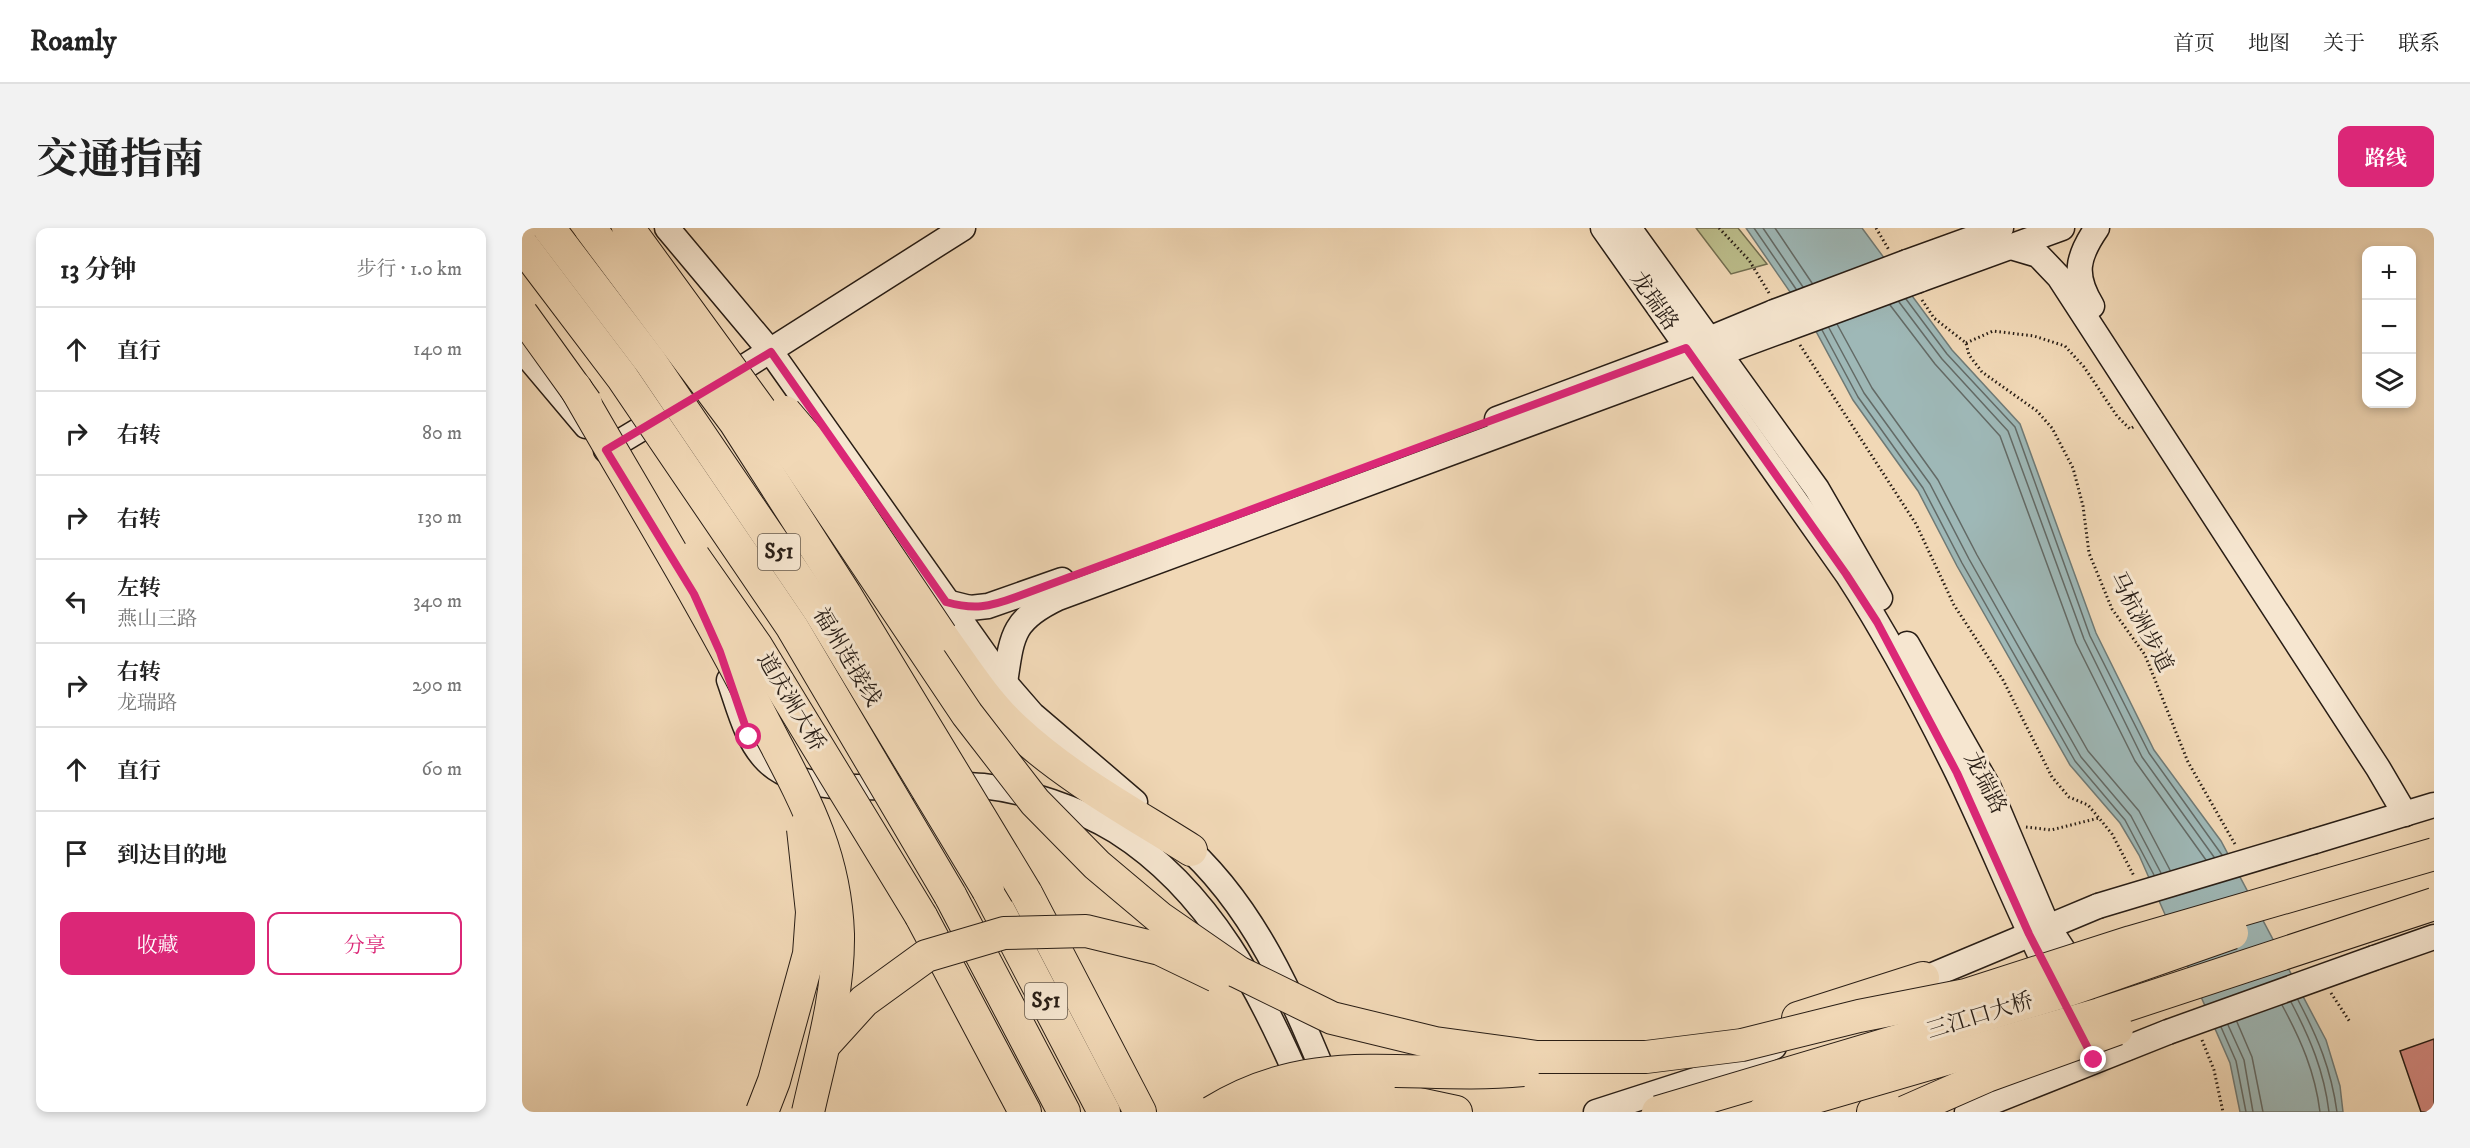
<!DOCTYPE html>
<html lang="zh">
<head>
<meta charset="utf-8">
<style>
	body { margin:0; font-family:"IM FELL DW Pica","Noto Serif SC",serif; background:#f2f2f2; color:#222 }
	.controls { position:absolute; right:18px; top:18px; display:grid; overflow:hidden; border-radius:12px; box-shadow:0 3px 9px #0003 }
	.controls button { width:54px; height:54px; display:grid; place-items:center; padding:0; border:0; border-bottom:2px solid #e0e0e0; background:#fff; color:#222; font:30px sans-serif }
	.stop { position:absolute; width:18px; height:18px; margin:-14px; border:4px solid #db2777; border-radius:50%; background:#fff }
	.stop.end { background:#db2777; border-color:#fff; box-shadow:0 2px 6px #0008 }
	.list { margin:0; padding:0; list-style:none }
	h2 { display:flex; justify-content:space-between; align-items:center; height:78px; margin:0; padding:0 24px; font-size:26px }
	h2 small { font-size:20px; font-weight:400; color:#767676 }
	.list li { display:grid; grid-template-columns:39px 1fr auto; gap:18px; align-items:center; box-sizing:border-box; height:84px; padding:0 24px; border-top:2px solid #e0e0e0 }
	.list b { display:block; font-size:22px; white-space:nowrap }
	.list p { margin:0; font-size:20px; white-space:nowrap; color:#767676 }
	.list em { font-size:20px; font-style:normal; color:#767676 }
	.actions { display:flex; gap:12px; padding:18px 24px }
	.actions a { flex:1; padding:14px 0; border:2px solid #db2777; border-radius:12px; text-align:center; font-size:21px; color:#db2777 }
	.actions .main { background:#db2777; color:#fff }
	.icon { flex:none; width:33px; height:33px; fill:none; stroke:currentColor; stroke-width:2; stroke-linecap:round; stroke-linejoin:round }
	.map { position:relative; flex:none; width:1912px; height:884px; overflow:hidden; border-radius:12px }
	header { display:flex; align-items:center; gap:36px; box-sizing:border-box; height:84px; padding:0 30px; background:#fff; border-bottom:2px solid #e0e0e0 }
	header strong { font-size:28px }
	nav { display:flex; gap:33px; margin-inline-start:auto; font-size:21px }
	.intro { display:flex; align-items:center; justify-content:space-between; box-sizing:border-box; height:144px; padding:0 36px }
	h1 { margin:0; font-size:42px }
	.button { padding:15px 27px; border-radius:12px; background:#db2777; color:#fff; font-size:21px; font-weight:700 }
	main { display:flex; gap:36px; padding:0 36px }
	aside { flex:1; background:#fff; border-radius:12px; box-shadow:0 3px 9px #0003 }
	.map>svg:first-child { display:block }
</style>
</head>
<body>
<header>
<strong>Roamly</strong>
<nav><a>首页</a><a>地图</a><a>关于</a><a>联系</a></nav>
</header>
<div class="intro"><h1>交通指南</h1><a class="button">路线</a></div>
<main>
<aside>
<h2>13 分钟<small>步行 · 1.0 km</small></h2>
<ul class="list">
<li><svg class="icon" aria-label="ahead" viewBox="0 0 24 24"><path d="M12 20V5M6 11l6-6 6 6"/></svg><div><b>直行</b></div><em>140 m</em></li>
<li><svg class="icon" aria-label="right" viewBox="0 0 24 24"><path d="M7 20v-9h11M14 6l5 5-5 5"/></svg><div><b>右转</b></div><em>80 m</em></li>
<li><svg class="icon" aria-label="right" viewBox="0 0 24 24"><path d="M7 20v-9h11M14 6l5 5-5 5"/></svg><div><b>右转</b></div><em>130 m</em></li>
<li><svg class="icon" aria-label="left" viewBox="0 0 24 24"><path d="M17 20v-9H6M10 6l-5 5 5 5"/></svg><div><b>左转</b><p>燕山三路</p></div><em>340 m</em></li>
<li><svg class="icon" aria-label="right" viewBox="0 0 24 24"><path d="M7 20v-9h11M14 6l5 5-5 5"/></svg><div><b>右转</b><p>龙瑞路</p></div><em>290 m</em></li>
<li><svg class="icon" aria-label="ahead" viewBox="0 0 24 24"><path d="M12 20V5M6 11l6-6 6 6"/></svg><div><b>直行</b></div><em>60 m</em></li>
<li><svg class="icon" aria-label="arrive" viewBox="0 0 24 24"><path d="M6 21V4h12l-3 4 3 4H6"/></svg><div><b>到达目的地</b></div></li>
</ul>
<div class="actions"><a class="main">收藏</a><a>分享</a></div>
</aside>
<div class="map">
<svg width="1912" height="884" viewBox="0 0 1912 884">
	<rect width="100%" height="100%" fill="#f1d8b6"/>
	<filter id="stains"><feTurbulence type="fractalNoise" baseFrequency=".00333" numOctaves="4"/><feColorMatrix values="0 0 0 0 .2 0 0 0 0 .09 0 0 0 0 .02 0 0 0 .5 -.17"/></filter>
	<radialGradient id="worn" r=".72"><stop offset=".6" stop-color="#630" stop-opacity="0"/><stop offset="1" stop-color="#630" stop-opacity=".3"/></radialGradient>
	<path fill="#bcbe8c" stroke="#726e50" stroke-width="1.5" d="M1174,0H1216L1245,36L1209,46Z"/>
	<path fill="#9eb8b7" stroke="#6f7a76" stroke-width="1.5" d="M1224,0H1340L1430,122L1498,196L1574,405L1632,522L1699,613L1804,812L1818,858L1821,884H1718L1708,835L1617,627L1598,595L1548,537L1435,338L1396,263L1331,172L1290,96Z"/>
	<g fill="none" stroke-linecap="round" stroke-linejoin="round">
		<g stroke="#636a66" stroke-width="1.5">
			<path d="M1232,0L1274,61"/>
			<path d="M1241,0L1281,59"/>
			<path d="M1253,0L1290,55"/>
			<path d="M1384,71L1425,126L1493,199L1568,408L1627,525L1700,627"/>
			<path d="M1377,74L1420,131L1486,203L1562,411L1620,529L1692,629"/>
			<path d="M1368,77L1413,136L1478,208L1554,415L1613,533L1684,632"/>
			<path d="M1315,96L1350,160L1416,252L1455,327L1566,523L1617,583L1648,642"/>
			<path d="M1307,100L1342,165L1408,256L1447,331L1559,529L1609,588L1639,645"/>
			<path d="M1300,102L1336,169L1401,260L1440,335L1553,533L1603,592L1632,647"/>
			<path d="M1776,772C1796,810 1809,841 1815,884"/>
			<path d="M1769,774C1788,810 1802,843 1807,884"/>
			<path d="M1760,777C1779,812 1793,844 1798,884"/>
			<path d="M1715,794L1730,829L1741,884"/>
			<path d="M1706,797L1722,832L1731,884"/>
			<path d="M1699,799L1714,833L1724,884"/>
		</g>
	</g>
	<path fill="#d0867c" stroke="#281d15" stroke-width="1.5" d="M1912,811V884H1899L1878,823Z"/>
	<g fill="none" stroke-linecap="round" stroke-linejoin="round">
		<defs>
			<g id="secondary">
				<path d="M145,0L249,124L483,455L510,486L613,574"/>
				<path d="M1081,0L1325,346C1366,409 1402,477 1435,544C1469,614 1497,686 1532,755"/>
				<path d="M1107,0L1295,261L1358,370"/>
				<path d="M1489,19L1516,27L1537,49L1856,540L1883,586"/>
				<path d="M1385,34L1479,0"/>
				<path d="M1397,52L1540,0"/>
				<path d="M1570,78C1551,47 1555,29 1575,0"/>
				<path d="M0,122L64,198"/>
				<path d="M197,155L441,0"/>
				<path d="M975,191L1165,120L1252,84"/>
				<path d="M84,222L144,186"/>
				<path d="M424,374L448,380L466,378L540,352"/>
				<path d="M1385,416L1467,560L1525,697L1605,820"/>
				<path d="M207,452C217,480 224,512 245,533C289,577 401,551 461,558C505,563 556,580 594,603C689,663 739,764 782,864"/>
				<path d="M483,455C490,407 490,392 536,370L1264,101"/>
				<path d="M656,611C732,676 770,768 808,860"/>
				<path d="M1793,613L1912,577"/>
				<path d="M1852,730L1912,709"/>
				<path d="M1387,757L1576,678"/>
				<path d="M1074,884L1192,846L1252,819"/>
				<path d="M1445,884L1646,804"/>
			</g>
			<g id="highway">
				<path d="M419,407C442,439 463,473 492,500C544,549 609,584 669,622"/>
				<path d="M466,662L582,884"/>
				<path d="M504,665L618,884"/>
				<path d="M428,667L542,884"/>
				<path d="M399,688L503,884"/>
				<path d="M1276,790L1401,750"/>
				<path d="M859,868L934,884"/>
				<path d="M1351,884L1410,866"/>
			</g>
		</defs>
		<use href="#secondary" stroke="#281d15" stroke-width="27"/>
		<use href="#highway" stroke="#281d15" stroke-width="34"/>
		<g stroke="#281d15" stroke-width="3" stroke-dasharray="1.5 3" stroke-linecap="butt">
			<path d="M1197,0L1227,32L1247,65"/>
			<path d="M1354,0L1367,22"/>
			<path d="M1400,72L1412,90L1444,115L1447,127L1460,144L1515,183L1530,200L1551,240L1561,278L1567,325L1590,381L1623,427L1666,534L1714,618"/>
			<path d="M1444,115L1471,103L1512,108L1543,118L1562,139L1595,188L1608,201L1613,198"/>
			<path d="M1278,117L1394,296L1432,377L1481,452L1530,549L1547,569L1566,577L1577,590"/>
			<path d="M1504,599L1529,602L1577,590L1590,606L1612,648"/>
			<path d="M1809,765L1828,794"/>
			<path d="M1680,812L1692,842L1701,884"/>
		</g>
		<use href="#secondary" stroke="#f6e6d0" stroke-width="24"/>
		<use href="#highway" stroke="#f1d8b6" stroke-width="32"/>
		<defs>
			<g id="secondary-bridge">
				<path d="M1252,84L1385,34"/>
				<path d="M1264,101L1397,52"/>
				<path d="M1576,678L1793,613"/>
				<path d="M1646,804L1852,730"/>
			</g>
			<g id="highway-bridge">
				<path d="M27,0L128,133L297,382L466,662"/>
				<path d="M68,0L213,194L323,366L504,665"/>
				<path d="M106,0L274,231L445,486L513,574L575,637L638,690L716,744L810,790L913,815L1015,829H1124L1220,817L1337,788L1444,767L1609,714L1912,626"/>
				<path d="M0,17L100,149L270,399L428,667"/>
				<path d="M0,86L64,175"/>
				<path d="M53,159C116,269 183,377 240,490C278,564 313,620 316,706C317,766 299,826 286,884"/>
				<path d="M263,184L292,218L419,407"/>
				<path d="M172,329L235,419L399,688"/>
				<path d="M303,816L342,773L404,728L482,705L564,703L638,721L694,748"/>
				<path d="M240,884L252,853L287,726L290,684L281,601"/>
				<path d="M690,884C795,819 889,853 1001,842"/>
				<path d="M731,884L788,870L859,868"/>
				<path d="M1136,884L1547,762L1710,705"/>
				<path d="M1242,884L1578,786L1912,676"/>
				<path d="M1383,884L1465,848L1595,801"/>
			</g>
		</defs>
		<use href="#secondary-bridge" stroke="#281d15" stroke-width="27" stroke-linecap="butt"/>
		<use href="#highway-bridge" stroke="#281d15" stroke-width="34" stroke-linecap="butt"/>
		<use href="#secondary-bridge" stroke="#f6e6d0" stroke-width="24"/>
		<use href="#highway-bridge" stroke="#f1d8b6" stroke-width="32"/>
	</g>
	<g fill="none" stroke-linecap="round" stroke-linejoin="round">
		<path stroke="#db2777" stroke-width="8" d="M227,509L198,424L172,366L84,222L249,124L424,374C452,382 467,379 494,369L1164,120L1324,346L1355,394L1435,545L1507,706L1572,832"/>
	</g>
	<g text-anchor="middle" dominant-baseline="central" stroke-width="6" stroke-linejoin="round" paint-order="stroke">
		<g fill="#f6e6d0" stroke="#66594d" stroke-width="1.5">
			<rect x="236" y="306" width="42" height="36" rx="4.5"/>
			<rect x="503" y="755" width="42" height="36" rx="4.5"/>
		</g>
		<g font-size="21" font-weight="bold" fill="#281d15">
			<text x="257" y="324">S51</text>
			<text x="524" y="773">S51</text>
		</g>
		<g font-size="22" fill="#281d15" stroke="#f6e6d0">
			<text transform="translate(1132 73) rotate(55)">龙瑞路</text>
			<text transform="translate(1619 394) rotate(62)">马杭洲步道</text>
			<text transform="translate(325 429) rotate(59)">福州连接线</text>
			<text transform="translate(269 474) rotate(59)">道庆洲大桥</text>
			<text transform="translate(1463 555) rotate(63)">龙瑞路</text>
			<text transform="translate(1458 788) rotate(-17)">三江口大桥</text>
		</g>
	</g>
	<rect width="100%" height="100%" filter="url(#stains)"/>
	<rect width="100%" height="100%" fill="url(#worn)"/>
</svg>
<div class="controls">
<button>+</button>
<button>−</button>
<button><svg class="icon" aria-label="layers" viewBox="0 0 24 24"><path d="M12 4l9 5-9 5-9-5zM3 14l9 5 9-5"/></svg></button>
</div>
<div class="stop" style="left:227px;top:509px"></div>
<div class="stop end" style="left:1572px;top:832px"></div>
</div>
</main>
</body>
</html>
